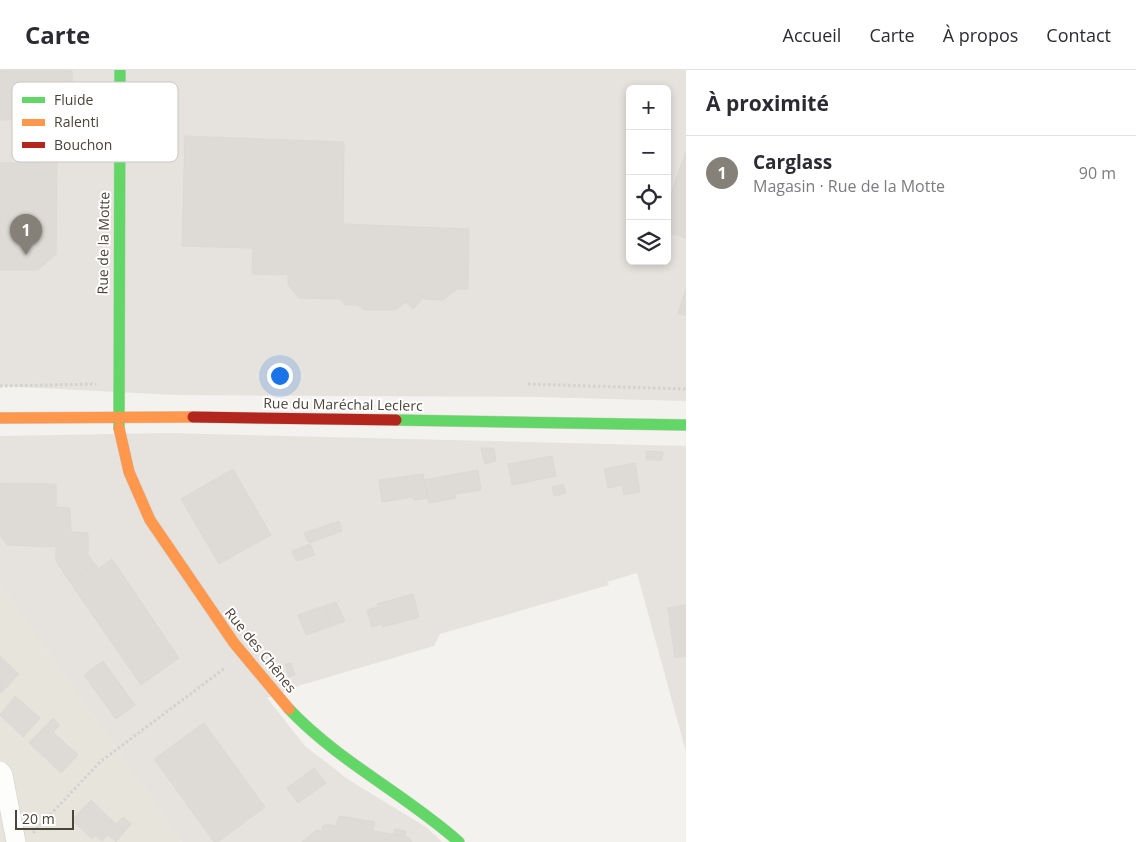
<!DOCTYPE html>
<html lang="fr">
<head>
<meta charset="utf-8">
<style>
	body { margin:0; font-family:"Open Sans",sans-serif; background:#f7f7f7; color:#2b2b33 }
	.controls { position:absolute; right:15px; top:15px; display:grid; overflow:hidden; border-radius:8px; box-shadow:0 2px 8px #0003 }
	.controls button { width:45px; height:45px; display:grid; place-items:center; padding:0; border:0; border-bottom:1px solid #e1e1e2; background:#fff; color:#2b2b33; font:25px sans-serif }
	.scale { position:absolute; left:15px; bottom:12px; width:59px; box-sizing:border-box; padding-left:5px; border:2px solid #4b4439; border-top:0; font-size:14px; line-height:18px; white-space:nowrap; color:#4b4439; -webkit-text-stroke:4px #fff; paint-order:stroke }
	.you { position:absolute; left:279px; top:305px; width:18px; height:18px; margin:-12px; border:4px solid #fff; border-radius:50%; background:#1a73e8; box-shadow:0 0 0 8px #1a73e833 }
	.badge { display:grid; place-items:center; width:32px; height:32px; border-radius:50%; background:#868178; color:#fff; font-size:16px; font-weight:700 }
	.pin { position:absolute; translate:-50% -41px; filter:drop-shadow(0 1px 2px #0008) }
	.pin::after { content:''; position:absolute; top:26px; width:18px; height:15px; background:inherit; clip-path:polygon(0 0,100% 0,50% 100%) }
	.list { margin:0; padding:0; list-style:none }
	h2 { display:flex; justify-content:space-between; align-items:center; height:65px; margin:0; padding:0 20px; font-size:21px }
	h2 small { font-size:16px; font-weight:400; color:#7c7c81 }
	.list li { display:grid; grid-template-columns:32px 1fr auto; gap:15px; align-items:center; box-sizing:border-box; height:75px; padding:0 20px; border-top:1px solid #e1e1e2 }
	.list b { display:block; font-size:19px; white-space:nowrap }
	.list p { margin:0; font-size:16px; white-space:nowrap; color:#7c7c81 }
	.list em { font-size:16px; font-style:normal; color:#7c7c81 }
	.icon { flex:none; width:28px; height:28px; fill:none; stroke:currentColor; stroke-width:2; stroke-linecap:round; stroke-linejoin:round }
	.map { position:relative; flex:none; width:686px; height:772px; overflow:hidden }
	header { display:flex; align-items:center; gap:30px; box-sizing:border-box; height:70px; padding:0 25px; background:#fff; border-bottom:1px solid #e1e1e2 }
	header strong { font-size:24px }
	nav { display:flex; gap:28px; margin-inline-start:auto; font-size:18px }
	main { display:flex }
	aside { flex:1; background:#fff }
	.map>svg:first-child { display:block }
</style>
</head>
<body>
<header>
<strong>Carte</strong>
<nav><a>Accueil</a><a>Carte</a><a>À propos</a><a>Contact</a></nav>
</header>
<main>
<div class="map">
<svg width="686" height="772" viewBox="0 0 686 772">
	<rect width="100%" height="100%" fill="#f4f2ee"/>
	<path fill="#e7e4dc" d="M0,514L182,772H0Z"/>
	<g fill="#e6e2de" fill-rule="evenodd">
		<path d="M0,0H686V331L534,327L177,325L0,316ZM630,19H667V191H630Z"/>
		<path d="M168,363L686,376V682L637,503L607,512L609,515L440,564L434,576L298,616L267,628L305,676L349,710L426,757L442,772H182L0,514V366Z"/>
	</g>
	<g fill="#dedbd6" stroke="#dcd9d4">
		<path d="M0,0H72L73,49L0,50Z"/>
		<path d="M185,66L344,72L343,154L469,159L468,219H457L443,230L425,229L420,225H415L395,240H364L358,235H345L341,229L299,228L288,215V205L252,204L253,178L182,176Z"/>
		<path d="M686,81V168L667,162V135Z"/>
		<path d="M57,92L56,184L38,200H0V93Z"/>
		<path d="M686,219V246L678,243Z"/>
		<path d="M415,225L424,227L413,239L406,232Z"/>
		<path d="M481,378H494L496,391L485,394Z"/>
		<path d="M646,381L663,382L662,390H646Z"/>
		<path d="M552,386L556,406L512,415L508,394Z"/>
		<path d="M635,393L640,422L624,425L622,415L608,418L604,399Z"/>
		<path d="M233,399L271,465L219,494L181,429Z"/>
		<path d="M478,400L481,420L455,424L456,428L429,433L424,410Z"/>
		<path d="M423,404L428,428L414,430L413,427L382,432L379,410Z"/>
		<path d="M0,413L56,414V437L70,438L71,462L88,463V485L95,494L70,512L56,491V477L7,475L0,465Z"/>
		<path d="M563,414L566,423L554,426L552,417Z"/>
		<path d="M339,451L342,461L309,473L304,463Z"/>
		<path d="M310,474L315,485L296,491L292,481Z"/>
		<path d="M112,489L179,588L141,615L70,512L95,494L98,499Z"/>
		<path d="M413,524L419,547L383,557L382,554L372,557L367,540L378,537L377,534Z"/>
		<path d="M336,532L345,551L332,556L324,536Z"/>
		<path d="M686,535V586L675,588L668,538Z"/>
		<path d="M324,536L332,556L306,565L298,545Z"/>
		<path d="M0,586L19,604L1,623L0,622Z"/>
		<path d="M103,591L135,635L116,649L84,605Z"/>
		<path d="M291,593L295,605L289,607L285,594Z"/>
		<path d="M15,626L40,648L23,667L0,645Z"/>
		<path d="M53,648L60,655L53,662L78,685L61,703L29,673Z"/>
		<path d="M204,653L265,737L218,772H214L154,689Z"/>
		<path d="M314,698L326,713L298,733L287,718Z"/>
		<path d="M91,730L116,754L123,747L131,754L116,772L108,765L102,771L95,765L92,769L72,750Z"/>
		<path d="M339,746L375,752L373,761L408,767L412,772H302L317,760L322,761V757L327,754L336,756Z"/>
		<path d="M395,759L406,761L405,766L393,765Z"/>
	</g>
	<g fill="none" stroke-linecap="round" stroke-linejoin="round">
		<defs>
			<path id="street" d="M0,701L3,705L16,772"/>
			<g id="fast">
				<path d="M396,350L686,355"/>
				<path d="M119,358L120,0"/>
				<path d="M289,639C339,692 405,724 459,772"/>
			</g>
			<g id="slow">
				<path d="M0,348L193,347"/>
				<path d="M119,358L129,402L150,450L234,573L289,639"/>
			</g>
			<path id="jam" d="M193,347L396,350"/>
		</defs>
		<use href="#street" stroke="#d2d0cb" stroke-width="20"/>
		<use href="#fast" stroke="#d3cfc5" stroke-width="12"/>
		<use href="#slow" stroke="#d3cfc5" stroke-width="12"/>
		<use href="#jam" stroke="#d3cfc5" stroke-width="12"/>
		<g stroke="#d3d2cc" stroke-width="3" stroke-dasharray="2.5 2.5" stroke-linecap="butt">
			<path d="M528,314L686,319"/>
			<path d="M0,316L96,314"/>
			<path d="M33,763L100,692L225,598"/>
		</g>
		<use href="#street" stroke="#fdfdfc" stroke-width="19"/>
		<use href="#fast" stroke="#63d668" stroke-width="11"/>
		<use href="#slow" stroke="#ff974d" stroke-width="11"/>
		<use href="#jam" stroke="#b3261e" stroke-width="11"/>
	</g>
	<g text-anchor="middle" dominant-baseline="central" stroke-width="4" stroke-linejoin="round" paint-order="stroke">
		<g font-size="14" fill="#4b4439" stroke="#fff">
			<text transform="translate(103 173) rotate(-89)">Rue de la Motte</text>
			<text transform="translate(343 334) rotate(1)">Rue du Maréchal Leclerc</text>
			<text transform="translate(261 580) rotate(51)">Rue des Chênes</text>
		</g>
	</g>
	<rect x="12" y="12" width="166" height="80" rx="8" fill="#fff" stroke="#c9c7c4" stroke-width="1"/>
	<rect x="22" y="27" width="23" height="6" fill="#63d668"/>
	<rect x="22" y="49" width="23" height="7" fill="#ff974d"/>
	<rect x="22" y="72" width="23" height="6" fill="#b3261e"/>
	<g font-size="14" fill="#4b4439">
		<text x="54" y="35">Fluide</text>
		<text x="54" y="57">Ralenti</text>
		<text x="54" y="80">Bouchon</text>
	</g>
</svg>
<div class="controls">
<button>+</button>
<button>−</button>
<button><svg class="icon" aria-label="locate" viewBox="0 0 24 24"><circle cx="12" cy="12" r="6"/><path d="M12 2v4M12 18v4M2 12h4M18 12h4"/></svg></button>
<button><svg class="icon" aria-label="layers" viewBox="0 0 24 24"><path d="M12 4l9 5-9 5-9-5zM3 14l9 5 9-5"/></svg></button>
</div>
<div class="scale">20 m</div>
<div class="you"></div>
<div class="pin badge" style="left:26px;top:185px">1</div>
</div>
<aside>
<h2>À proximité<small></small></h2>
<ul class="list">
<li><span class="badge">1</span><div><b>Carglass</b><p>Magasin · Rue de la Motte</p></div><em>90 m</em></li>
</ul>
</aside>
</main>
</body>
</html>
